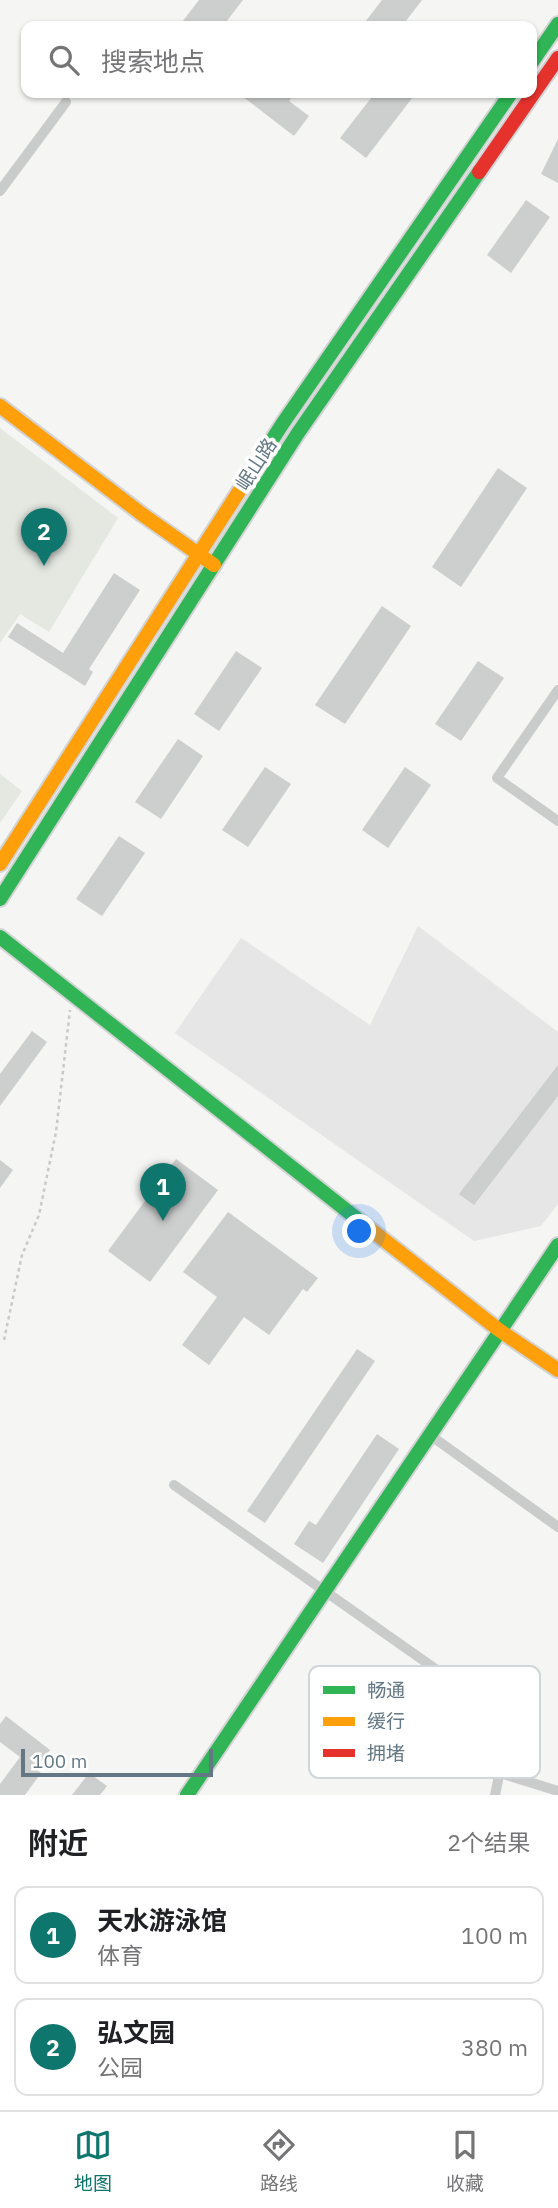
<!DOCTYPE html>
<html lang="zh">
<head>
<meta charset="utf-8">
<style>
	body { margin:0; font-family:"IBM Plex Sans","Noto Sans SC",sans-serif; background:#f6f6f6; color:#202124 }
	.scale { position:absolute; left:21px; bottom:18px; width:192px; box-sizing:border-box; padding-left:7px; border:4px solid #637884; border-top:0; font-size:19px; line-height:24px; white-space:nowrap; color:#637884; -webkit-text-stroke:5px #fff; paint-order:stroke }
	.you { position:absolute; left:360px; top:1232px; width:24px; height:24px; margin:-18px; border:5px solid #fff; border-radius:50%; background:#1a73e8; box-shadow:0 0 0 10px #1a73e833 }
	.badge { display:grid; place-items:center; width:46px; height:46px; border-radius:50%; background:#0f766e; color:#fff; font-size:23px; font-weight:700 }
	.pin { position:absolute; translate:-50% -58px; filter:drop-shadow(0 2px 4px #0008) }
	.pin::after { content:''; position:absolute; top:37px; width:24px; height:21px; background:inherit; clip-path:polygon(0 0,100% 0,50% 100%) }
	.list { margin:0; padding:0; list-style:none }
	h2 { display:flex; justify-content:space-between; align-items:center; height:91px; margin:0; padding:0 28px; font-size:30px }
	h2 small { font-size:23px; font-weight:400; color:#757577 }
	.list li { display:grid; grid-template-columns:46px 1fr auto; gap:21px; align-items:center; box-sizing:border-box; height:98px; margin:0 14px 14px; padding:0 14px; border:2px solid #e0e0e0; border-radius:14px }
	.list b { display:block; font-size:26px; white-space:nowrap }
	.list p { margin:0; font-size:23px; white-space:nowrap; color:#757577 }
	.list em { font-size:23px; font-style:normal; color:#757577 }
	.icon { flex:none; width:38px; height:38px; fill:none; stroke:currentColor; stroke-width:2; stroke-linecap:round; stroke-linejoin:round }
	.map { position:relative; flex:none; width:558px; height:1795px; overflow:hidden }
	.search { position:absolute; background:#fff; box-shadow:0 2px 5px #0004; left:21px; right:21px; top:21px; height:77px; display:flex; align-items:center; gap:18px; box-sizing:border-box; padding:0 24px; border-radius:14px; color:#757577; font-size:26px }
	.sheet { height:315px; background:#fff }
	nav { display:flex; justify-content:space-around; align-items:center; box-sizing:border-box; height:98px; border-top:2px solid #e0e0e0; background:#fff; font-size:19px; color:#757577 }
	nav a { display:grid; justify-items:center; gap:4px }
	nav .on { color:#0f766e }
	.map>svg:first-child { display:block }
</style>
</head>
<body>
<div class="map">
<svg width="558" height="1795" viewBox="0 0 558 1795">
	<rect width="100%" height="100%" fill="#f5f5f3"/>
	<path fill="#e5e6e5" d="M418,926L558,1032V1204L541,1226L474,1241L175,1033L241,938L370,1025Z"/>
	<g fill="#e4e8e1">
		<path d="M0,428L118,518L49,632L20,614L0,643Z"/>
		<path d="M0,774L22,791L0,823Z"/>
	</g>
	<g fill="#cdcece">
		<path d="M199,0H243L223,26H179Z"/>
		<path d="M382,0H422L402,26H362Z"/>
		<path d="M238,93H295L289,101L309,116L294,136Z"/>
		<path d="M375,93H416L366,158L340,138Z"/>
		<path d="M558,139V183L541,174Z"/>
		<path d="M526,200L550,217L511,273L487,255Z"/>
		<path d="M498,468L527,488L461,587L432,567Z"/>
		<path d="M114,573L140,590L89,669L93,672L85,686L8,637L17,623L63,653Z"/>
		<path d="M382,606L411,626L345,724L315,705Z"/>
		<path d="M236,651L262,668L219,731L194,714Z"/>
		<path d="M478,661L504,678L461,741L435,724Z"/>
		<path d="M178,739L203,756L161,819L135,802Z"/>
		<path d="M265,767L291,784L248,847L222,830Z"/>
		<path d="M405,767L431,785L388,848L362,830Z"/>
		<path d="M119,836L145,853L102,916L76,899Z"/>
		<path d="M32,1031L47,1042L0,1106V1074Z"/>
		<path d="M558,1065V1096L474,1205L459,1194Z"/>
		<path d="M176,1159L218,1190L150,1282L108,1251Z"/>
		<path d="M0,1160L13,1170L0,1188Z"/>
		<path d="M228,1212L318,1278L307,1292L303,1289L269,1335L244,1317L209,1365L182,1345L217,1297L183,1272Z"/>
		<path d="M357,1349L375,1361L265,1523L247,1511Z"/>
		<path d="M377,1434L399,1449L323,1563L294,1544L309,1521L316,1525Z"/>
		<path d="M6,1716L50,1750L36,1769L41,1773L25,1795H0V1784L20,1757L0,1742V1724Z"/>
		<path d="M89,1773L107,1786L100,1795H72Z"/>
	</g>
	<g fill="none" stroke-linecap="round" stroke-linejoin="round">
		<defs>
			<g id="fast">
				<path d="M532,62L558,24"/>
				<path d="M245,482L283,423L511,93"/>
				<path d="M0,899L298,433L479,172"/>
				<path d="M0,937L365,1225"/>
				<path d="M187,1795L558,1245"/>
			</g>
			<g id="slow">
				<path d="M0,406L143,515L214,565"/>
				<path d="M0,864L245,482"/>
				<path d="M365,1225L499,1330L558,1370"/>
			</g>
			<path id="jam" d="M479,172L558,58"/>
		</defs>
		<use href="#fast" stroke="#d2d3d4" stroke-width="18"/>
		<use href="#slow" stroke="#d2d3d4" stroke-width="18"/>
		<use href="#jam" stroke="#d2d3d4" stroke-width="18"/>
		<path stroke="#c8caca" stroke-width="2.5" stroke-dasharray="3.5 3.5" stroke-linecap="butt" d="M4,1340L22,1255L39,1215L56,1132L70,1010"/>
		<g stroke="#cacccc" stroke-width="10">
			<path d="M0,191L66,102"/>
			<path d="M558,690L497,778L558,821"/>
			<path d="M430,1435L558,1527"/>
			<path d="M174,1485L437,1670L478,1704L501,1766L495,1795"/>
			<path d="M500,1773L558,1791"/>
		</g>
		<use href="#fast" stroke="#30b455" stroke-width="14"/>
		<use href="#slow" stroke="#ff9f0a" stroke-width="14"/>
		<use href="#jam" stroke="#e5322d" stroke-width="14"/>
	</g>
	<g text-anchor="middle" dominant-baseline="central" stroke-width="7" stroke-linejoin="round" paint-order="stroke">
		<g font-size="19" fill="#637884" stroke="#fff">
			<text transform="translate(256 464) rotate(-57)">岷山路</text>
		</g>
	</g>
	<rect x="309" y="1666" width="231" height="112" rx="10" fill="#fff" stroke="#d0d6da" stroke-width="2"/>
	<rect x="323" y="1686" width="32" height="8" fill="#30b455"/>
	<rect x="323" y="1717" width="32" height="9" fill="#ff9f0a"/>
	<rect x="323" y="1749" width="32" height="8" fill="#e5322d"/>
	<g font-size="19" fill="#637884">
		<text x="367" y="1697">畅通</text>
		<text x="367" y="1728">缓行</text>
		<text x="367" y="1760">拥堵</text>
	</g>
</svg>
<div class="scale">100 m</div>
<div class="you"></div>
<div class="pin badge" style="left:163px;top:1221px">1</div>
<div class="pin badge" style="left:44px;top:566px">2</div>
<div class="search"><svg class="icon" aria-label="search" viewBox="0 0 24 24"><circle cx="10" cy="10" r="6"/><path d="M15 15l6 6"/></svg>搜索地点</div>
</div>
<section class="sheet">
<h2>附近<small>2个结果</small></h2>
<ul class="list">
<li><span class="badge">1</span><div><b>天水游泳馆</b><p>体育</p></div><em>100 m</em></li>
<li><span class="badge">2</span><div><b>弘文园</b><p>公园</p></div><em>380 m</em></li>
</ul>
</section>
<nav>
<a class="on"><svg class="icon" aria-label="map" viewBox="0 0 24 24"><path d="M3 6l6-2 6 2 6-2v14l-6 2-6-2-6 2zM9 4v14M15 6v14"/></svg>地图</a>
<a><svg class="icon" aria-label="directions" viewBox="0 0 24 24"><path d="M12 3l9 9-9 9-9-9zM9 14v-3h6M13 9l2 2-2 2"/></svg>路线</a>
<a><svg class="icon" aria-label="saved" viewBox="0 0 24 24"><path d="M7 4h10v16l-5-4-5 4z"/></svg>收藏</a>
</nav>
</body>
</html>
